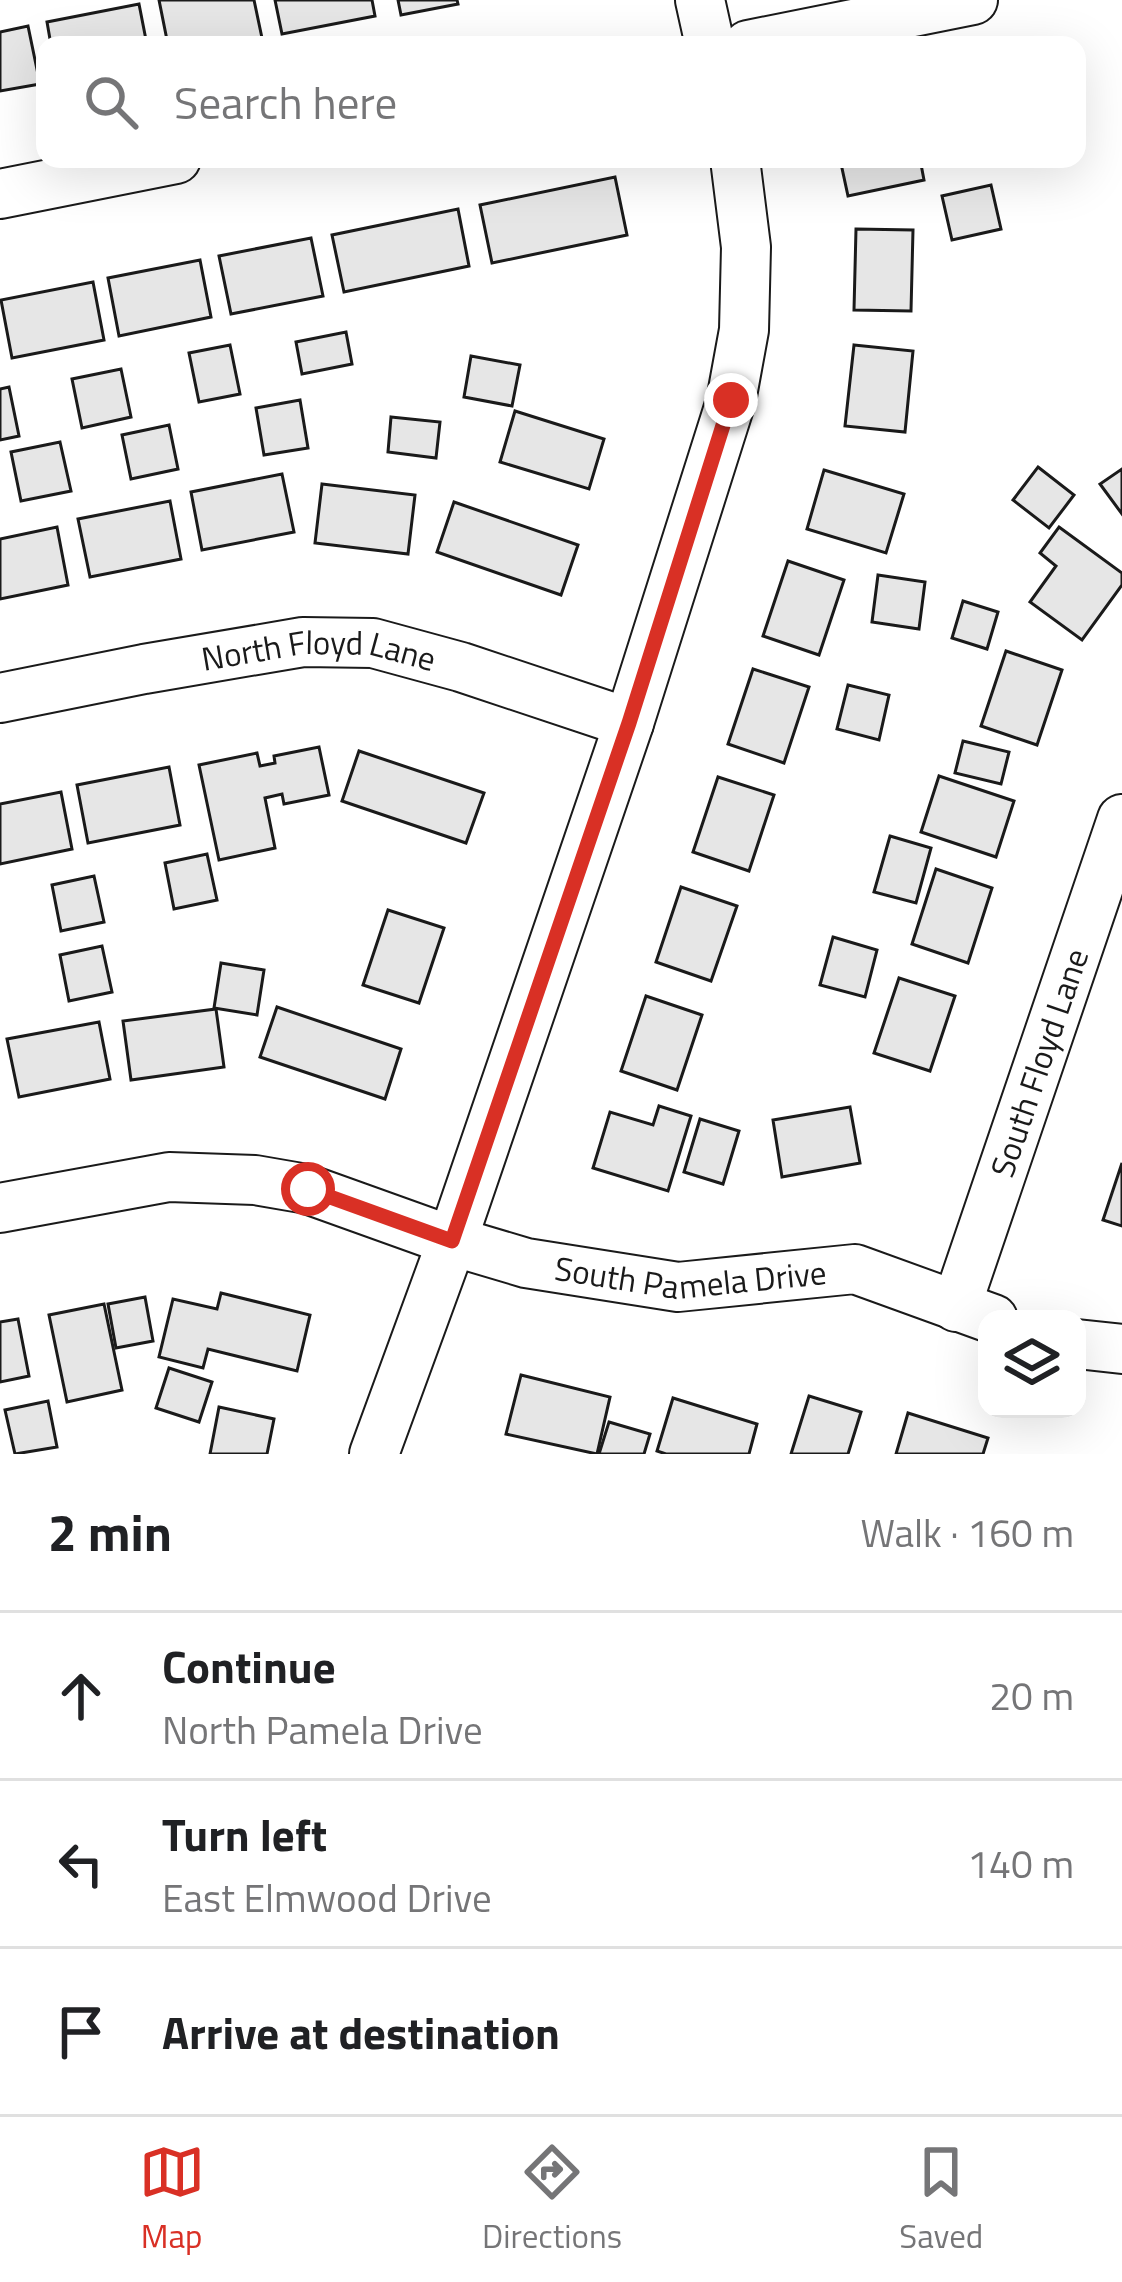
<!DOCTYPE html>
<html lang="en">
<head>
<meta charset="utf-8">
<style>
	body { margin:0; font-family:"Titillium Web",sans-serif; background:#f6f6f6; color:#202124 }
	.controls { position:absolute; right:36px; bottom:36px; display:grid; overflow:hidden; border-radius:24px; box-shadow:0 12px 48px #0002 }
	.controls button { width:108px; height:108px; display:grid; place-items:center; padding:0; border:0; border-bottom:3px solid #e0e0e0; background:#fff; color:#202124; font:60px sans-serif }
	.stop { position:absolute; width:36px; height:36px; margin:-27px; border:9px solid #d93025; border-radius:50%; background:#fff }
	.stop.end { background:#d93025; border-color:#fff; box-shadow:0 3px 12px #0008 }
	.list { margin:0; padding:0; list-style:none }
	h2 { display:flex; justify-content:space-between; align-items:center; height:156px; margin:0; padding:0 48px; font-size:51px }
	h2 small { font-size:39px; font-weight:400; color:#757577 }
	.list li { display:grid; grid-template-columns:78px 1fr auto; gap:36px; align-items:center; box-sizing:border-box; height:168px; padding:0 48px; border-top:3px solid #e0e0e0 }
	.list b { display:block; font-size:45px; white-space:nowrap }
	.list p { margin:0; font-size:39px; white-space:nowrap; color:#757577 }
	.list em { font-size:39px; font-style:normal; color:#757577 }
	.icon { flex:none; width:66px; height:66px; fill:none; stroke:currentColor; stroke-width:2; stroke-linecap:round; stroke-linejoin:round }
	.map { position:relative; flex:none; width:1122px; height:1454px; overflow:hidden }
	.search { position:absolute; background:#fff; box-shadow:0 12px 48px #0002; left:36px; right:36px; top:36px; height:132px; display:flex; align-items:center; gap:30px; box-sizing:border-box; padding:0 42px; border-radius:24px; color:#757577; font-size:45px }
	.sheet { height:660px; background:#fff }
	nav { display:flex; justify-content:space-around; align-items:center; box-sizing:border-box; height:168px; border-top:3px solid #e0e0e0; background:#fff; font-size:33px; color:#757577 }
	nav a { display:grid; justify-items:center; gap:6px }
	nav .on { color:#d93025 }
	.map>svg:first-child { display:block }
</style>
</head>
<body>
<div class="map">
<svg width="1122" height="1454" viewBox="0 0 1122 1454">
	<rect width="100%" height="100%" fill="#fff"/>
	<g fill="#e6e6e6" stroke="#1a1a1a" stroke-width="3">
		<path d="M159,0H254L262,38L228,45H168Z"/>
		<path d="M275,0H372L375,16L282,34Z"/>
		<path d="M398,0H457L458,4L401,15Z"/>
		<path d="M139,4L147,45H51L47,22Z"/>
		<path d="M28,26L40,84L0,91V32Z"/>
		<path d="M840,159H920L924,180L848,196Z"/>
		<path d="M615,177L627,235L492,263L480,205Z"/>
		<path d="M991,185L1001,229L952,240L942,196Z"/>
		<path d="M458,209L469,266L344,292L332,235Z"/>
		<path d="M856,229L913,230L911,311L854,310Z"/>
		<path d="M311,238L323,296L231,314L219,256Z"/>
		<path d="M200,260L211,317L119,336L108,278Z"/>
		<path d="M93,282L104,340L12,358L1,300Z"/>
		<path d="M346,332L352,364L302,374L296,342Z"/>
		<path d="M230,345L240,394L199,402L189,353Z"/>
		<path d="M854,345L913,351L905,432L845,426Z"/>
		<path d="M471,356L520,365L512,406L464,397Z"/>
		<path d="M121,369L131,417L82,428L72,379Z"/>
		<path d="M9,387L19,436L0,440V389Z"/>
		<path d="M300,400L308,448L264,455L256,408Z"/>
		<path d="M515,411L604,439L589,489L500,462Z"/>
		<path d="M391,417L440,422L436,458L388,452Z"/>
		<path d="M169,425L178,469L131,479L122,435Z"/>
		<path d="M60,442L71,491L21,501L11,452Z"/>
		<path d="M1038,467L1074,495L1049,528L1013,500Z"/>
		<path d="M1122,469V514L1100,484Z"/>
		<path d="M824,470L904,494L886,553L807,529Z"/>
		<path d="M282,474L294,532L202,550L191,492Z"/>
		<path d="M322,484L415,495L408,554L315,543Z"/>
		<path d="M170,501L181,559L90,577L78,519Z"/>
		<path d="M454,502L578,545L561,595L437,552Z"/>
		<path d="M57,527L68,585L0,599V539Z"/>
		<path d="M1059,527L1122,573V585L1082,640L1030,602L1056,566L1040,553Z"/>
		<path d="M788,561L844,580L819,655L763,636Z"/>
		<path d="M878,575L925,582L919,629L872,622Z"/>
		<path d="M963,601L998,612L987,649L952,638Z"/>
		<path d="M1006,651L1062,670L1037,745L981,726Z"/>
		<path d="M753,669L809,687L784,763L728,744Z"/>
		<path d="M848,685L889,695L879,740L837,729Z"/>
		<path d="M963,741L1009,752L1001,784L955,773Z"/>
		<path d="M319,747L329,795L284,804L282,794L265,798L275,848L219,860L199,765L257,753L260,766L275,763L274,756Z"/>
		<path d="M359,751L484,793L466,843L342,801Z"/>
		<path d="M169,767L180,825L88,843L77,785Z"/>
		<path d="M939,776L1014,801L996,857L921,832Z"/>
		<path d="M718,777L774,795L749,871L693,852Z"/>
		<path d="M61,792L72,849L0,864V804Z"/>
		<path d="M890,836L931,848L916,903L874,892Z"/>
		<path d="M207,854L217,900L174,909L165,863Z"/>
		<path d="M936,869L992,888L968,963L912,944Z"/>
		<path d="M94,876L104,922L61,931L52,885Z"/>
		<path d="M681,887L737,906L711,981L656,962Z"/>
		<path d="M388,910L444,928L419,1003L363,985Z"/>
		<path d="M833,937L877,950L865,997L820,985Z"/>
		<path d="M102,946L112,992L69,1001L60,955Z"/>
		<path d="M221,963L264,970L257,1015L214,1008Z"/>
		<path d="M899,978L955,996L930,1071L874,1053Z"/>
		<path d="M646,996L702,1015L677,1090L621,1071Z"/>
		<path d="M277,1007L401,1049L385,1099L260,1057Z"/>
		<path d="M216,1009L224,1067L131,1080L123,1021Z"/>
		<path d="M99,1022L110,1079L19,1097L7,1039Z"/>
		<path d="M659,1106L691,1116L668,1191L593,1168L610,1112L653,1125Z"/>
		<path d="M850,1107L860,1163L782,1177L773,1120Z"/>
		<path d="M700,1119L739,1131L723,1184L684,1172Z"/>
		<path d="M1122,1163V1226L1103,1220Z"/>
		<path d="M221,1293L310,1315L297,1371L208,1349L203,1368L159,1357L173,1299L217,1309Z"/>
		<path d="M145,1297L153,1341L116,1348L108,1304Z"/>
		<path d="M104,1304L122,1390L67,1402L49,1315Z"/>
		<path d="M18,1319L29,1376L0,1382V1322Z"/>
		<path d="M169,1368L212,1382L199,1422L156,1408Z"/>
		<path d="M521,1375L610,1397L597,1454L506,1434Z"/>
		<path d="M809,1396L861,1412L848,1454H791Z"/>
		<path d="M673,1398L757,1424L749,1454H666L657,1451Z"/>
		<path d="M48,1401L57,1447L15,1454L5,1410Z"/>
		<path d="M219,1407L274,1419L267,1454H210Z"/>
		<path d="M908,1413L988,1438L983,1454H896Z"/>
		<path d="M609,1422L650,1434L644,1454H599Z"/>
	</g>
	<g fill="none" stroke-linecap="round" stroke-linejoin="round">
		<defs>
			<g id="minor">
				<path d="M700,0L710,45"/>
				<path d="M748,45L973,0"/>
				<path d="M0,194L176,159"/>
				<path id="s1" d="M0,698L144,669L303,642L373,643L461,667L629,723"/>
				<path id="s2" d="M0,1208L169,1177L255,1180L307,1189L452,1241L526,1263L678,1287L855,1269L993,1319"/>
				<path id="s3" d="M956,1307L1122,819"/>
				<path d="M1077,1344L1122,1349"/>
				<path d="M374,1454L452,1241L629,723L731,401L744,330L746,247L735,159"/>
			</g>
		</defs>
		<use href="#minor" stroke="#1a1a1a" stroke-width="52"/>
		<use href="#minor" stroke="#fff" stroke-width="48"/>
	</g>
	<g fill="none" stroke-linecap="round" stroke-linejoin="round">
		<path stroke="#d93025" stroke-width="15" d="M308,1189L452,1241L629,723L731,400"/>
	</g>
	<g text-anchor="middle" dominant-baseline="central" stroke-width="9" stroke-linejoin="round" paint-order="stroke">
		<g font-size="33" fill="#1a1a1a" stroke="#fff">
			<text stroke="none"><textPath href="#s1" startOffset="324">North Floyd Lane</textPath></text>
			<text stroke="none"><textPath href="#s3" startOffset="258">South Floyd Lane</textPath></text>
			<text stroke="none"><textPath href="#s2" startOffset="708">South Pamela Drive</textPath></text>
		</g>
	</g>
</svg>
<div class="controls">
<button><svg class="icon" aria-label="layers" viewBox="0 0 24 24"><path d="M12 4l9 5-9 5-9-5zM3 14l9 5 9-5"/></svg></button>
</div>
<div class="stop" style="left:308px;top:1189px"></div>
<div class="stop end" style="left:731px;top:400px"></div>
<div class="search"><svg class="icon" aria-label="search" viewBox="0 0 24 24"><circle cx="10" cy="10" r="6"/><path d="M15 15l6 6"/></svg>Search here</div>
</div>
<section class="sheet">
<h2>2 min<small>Walk · 160 m</small></h2>
<ul class="list">
<li><svg class="icon" aria-label="ahead" viewBox="0 0 24 24"><path d="M12 20V5M6 11l6-6 6 6"/></svg><div><b>Continue</b><p>North Pamela Drive</p></div><em>20 m</em></li>
<li><svg class="icon" aria-label="left" viewBox="0 0 24 24"><path d="M17 20v-9H6M10 6l-5 5 5 5"/></svg><div><b>Turn left</b><p>East Elmwood Drive</p></div><em>140 m</em></li>
<li><svg class="icon" aria-label="arrive" viewBox="0 0 24 24"><path d="M6 21V4h12l-3 4 3 4H6"/></svg><div><b>Arrive at destination</b></div></li>
</ul>
</section>
<nav>
<a class="on"><svg class="icon" aria-label="map" viewBox="0 0 24 24"><path d="M3 6l6-2 6 2 6-2v14l-6 2-6-2-6 2zM9 4v14M15 6v14"/></svg>Map</a>
<a><svg class="icon" aria-label="directions" viewBox="0 0 24 24"><path d="M12 3l9 9-9 9-9-9zM9 14v-3h6M13 9l2 2-2 2"/></svg>Directions</a>
<a><svg class="icon" aria-label="saved" viewBox="0 0 24 24"><path d="M7 4h10v16l-5-4-5 4z"/></svg>Saved</a>
</nav>
</body>
</html>
